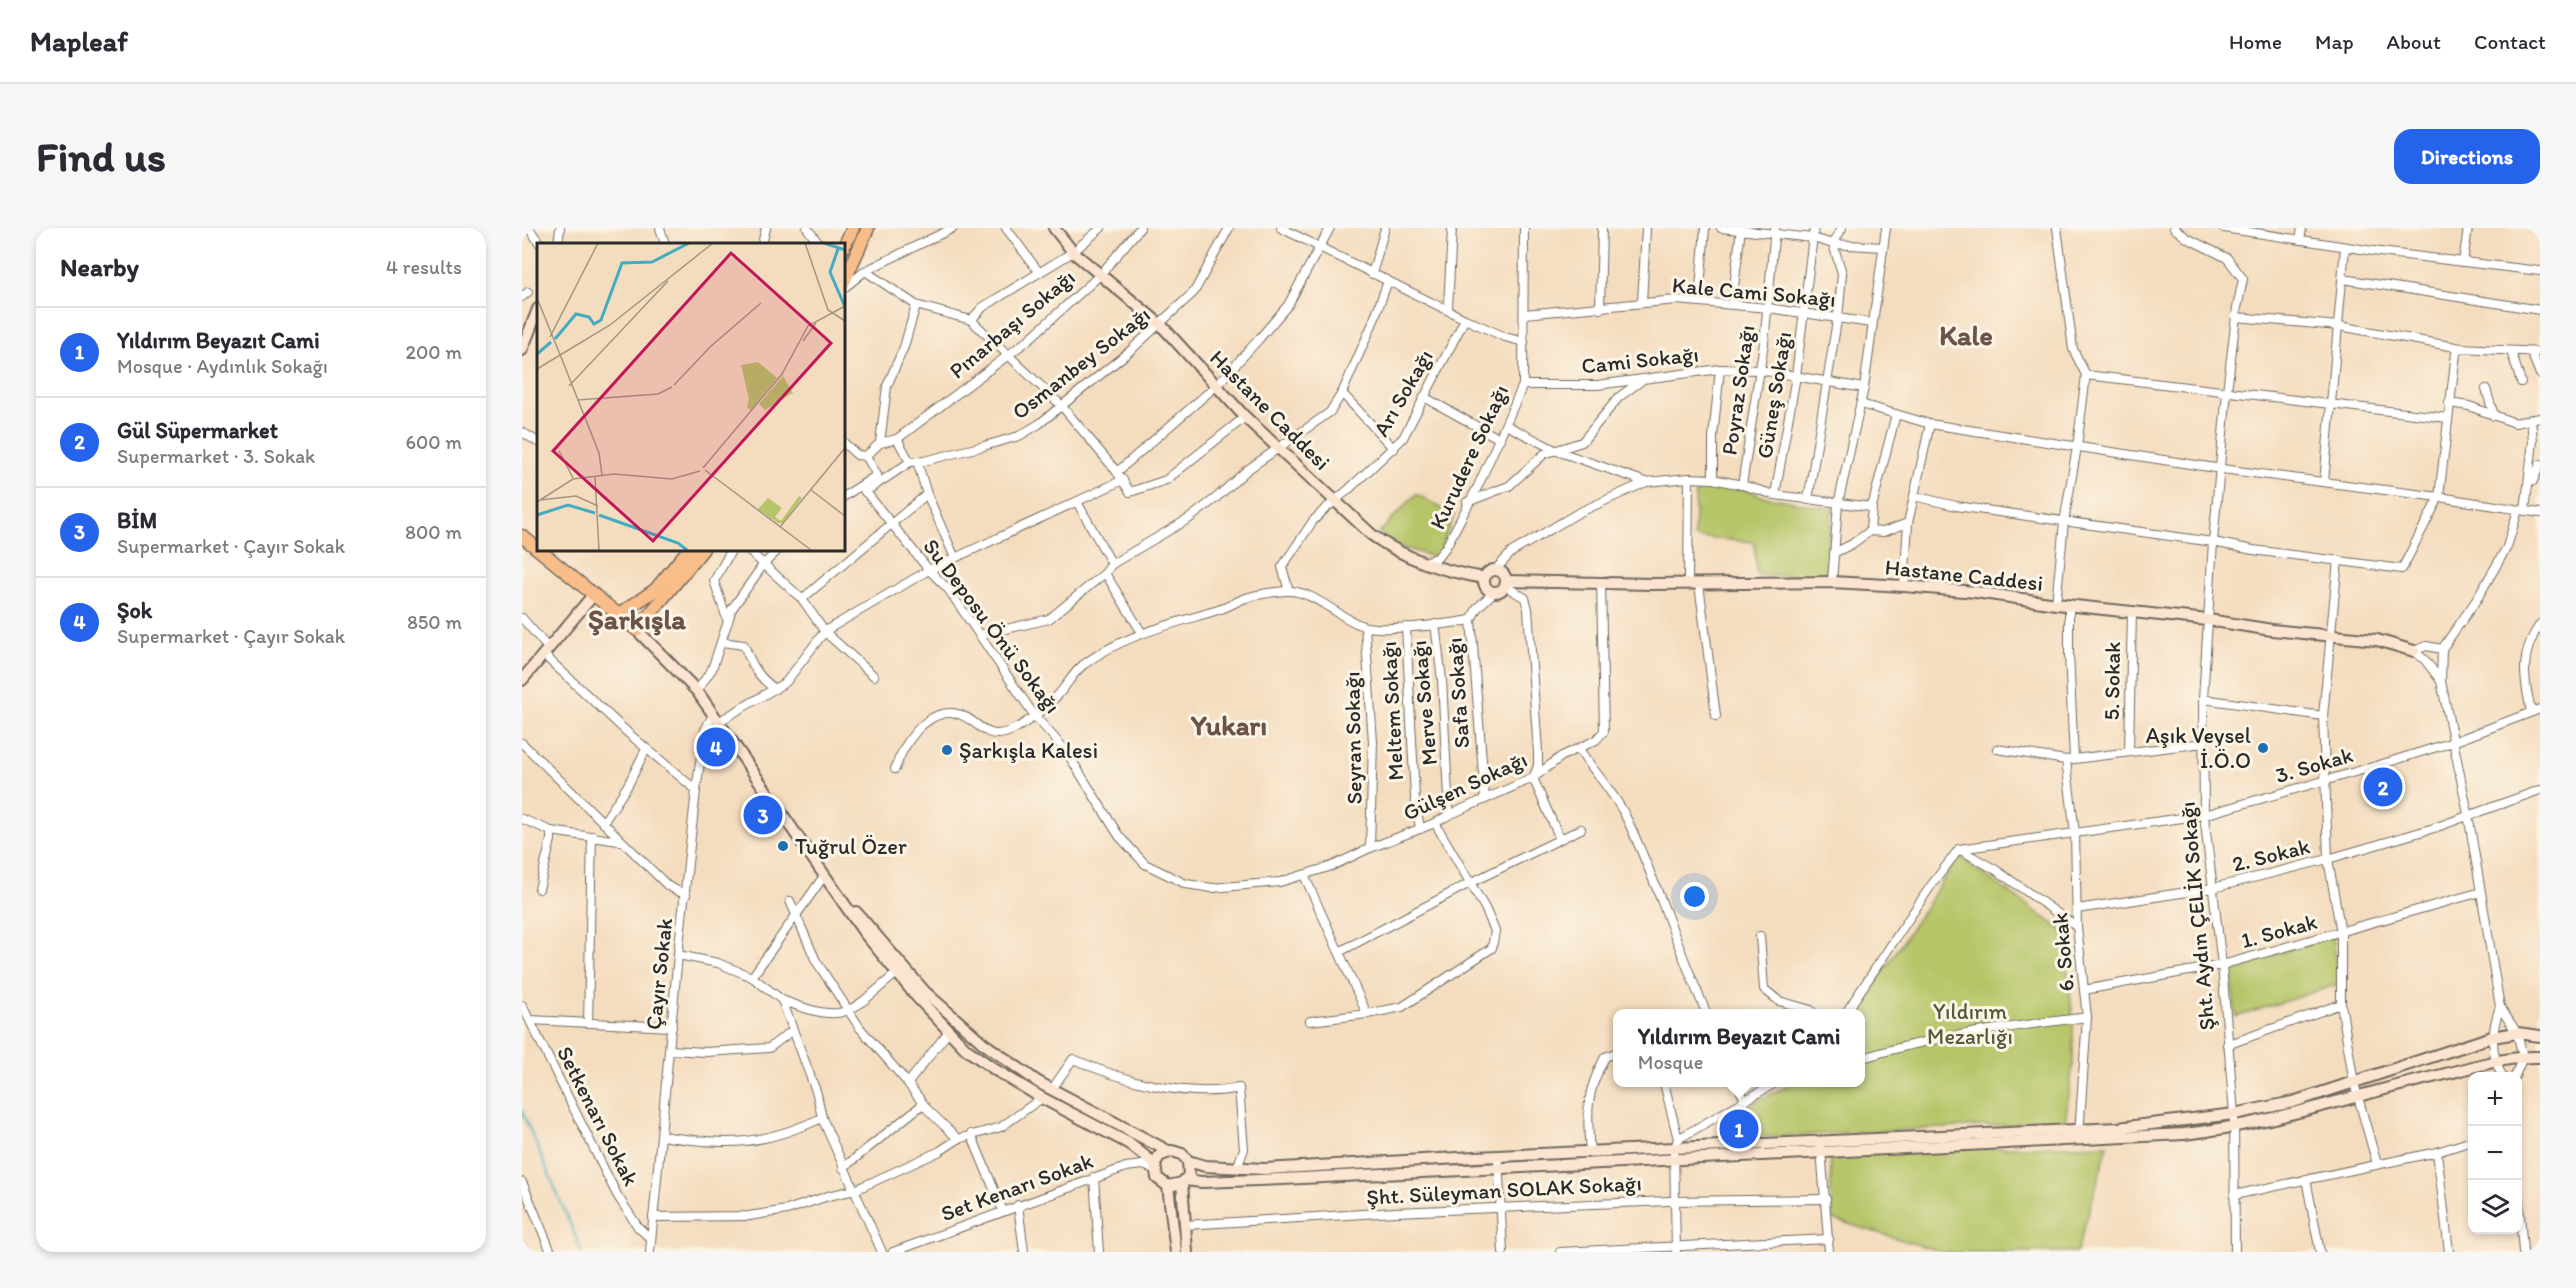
<!DOCTYPE html>
<html lang="en">
<head>
<meta charset="utf-8">
<style>
	body { margin:0; font-family:Itim,sans-serif; background:#f7f7f7; color:#2b2b33 }
	.controls { position:absolute; right:18px; bottom:18px; display:grid; overflow:hidden; border-radius:12px; box-shadow:0 3px 9px #0003 }
	.controls button { width:54px; height:54px; display:grid; place-items:center; padding:0; border:0; border-bottom:2px solid #e1e1e2; background:#fff; color:#2b2b33; font:30px sans-serif }
	.you { position:absolute; left:1173px; top:669px; width:21px; height:21px; margin:-15px; border:4px solid #fff; border-radius:50%; background:#1a73e8; box-shadow:0 0 0 9px #1a73e833 }
	.badge { display:grid; place-items:center; width:39px; height:39px; border-radius:50%; background:#2563eb; color:#fff; font-size:20px; font-weight:700 }
	.pin { position:absolute; translate:-50% -50%; border:3px solid #fff; box-shadow:0 2px 6px #0006 }
	.popup { position:absolute; left:1091px; top:781px; width:252px; height:78px; box-sizing:border-box; display:grid; place-content:center; border-radius:12px; background:#fff; filter:drop-shadow(0 2px 4px #0005); font-size:20px; white-space:nowrap; color:#7c7c81 }
	.popup b { font-size:22px; color:#2b2b33 }
	.popup::after { content:''; position:absolute; left:50%; top:100%; margin-left:-12px; border:12px solid transparent; border-top-color:#fff }
	.list { margin:0; padding:0; list-style:none }
	h2 { display:flex; justify-content:space-between; align-items:center; height:78px; margin:0; padding:0 24px; font-size:26px }
	h2 small { font-size:20px; font-weight:400; color:#7c7c81 }
	.list li { display:grid; grid-template-columns:39px 1fr auto; gap:18px; align-items:center; box-sizing:border-box; height:90px; padding:0 24px; border-top:2px solid #e1e1e2 }
	.list b { display:block; font-size:22px; white-space:nowrap }
	.list p { margin:0; font-size:20px; white-space:nowrap; color:#7c7c81 }
	.list em { font-size:20px; font-style:normal; color:#7c7c81 }
	.icon { flex:none; width:33px; height:33px; fill:none; stroke:currentColor; stroke-width:2; stroke-linecap:round; stroke-linejoin:round }
	.map { position:relative; flex:none; width:2018px; height:1024px; overflow:hidden; border-radius:18px }
	header { display:flex; align-items:center; gap:36px; box-sizing:border-box; height:84px; padding:0 30px; background:#fff; border-bottom:2px solid #e1e1e2 }
	header strong { font-size:28px }
	nav { display:flex; gap:33px; margin-inline-start:auto; font-size:21px }
	.intro { display:flex; align-items:center; justify-content:space-between; box-sizing:border-box; height:144px; padding:0 36px }
	h1 { margin:0; font-size:42px }
	.button { padding:15px 27px; border-radius:18px; background:#2563eb; color:#fff; font-size:21px; font-weight:700 }
	main { display:flex; gap:36px; padding:0 36px }
	aside { flex:1; background:#fff; border-radius:18px; box-shadow:0 3px 9px #0003 }
	.map>svg:first-child { display:block }
</style>
</head>
<body>
<header>
<strong>Mapleaf</strong>
<nav><a>Home</a><a>Map</a><a>About</a><a>Contact</a></nav>
</header>
<div class="intro"><h1>Find us</h1><a class="button">Directions</a></div>
<main>
<aside>
<h2>Nearby<small>4 results</small></h2>
<ul class="list">
<li><span class="badge">1</span><div><b>Yıldırım Beyazıt Cami</b><p>Mosque · Aydınlık Sokağı</p></div><em>200 m</em></li>
<li><span class="badge">2</span><div><b>Gül Süpermarket</b><p>Supermarket · 3. Sokak</p></div><em>600 m</em></li>
<li><span class="badge">3</span><div><b>BİM</b><p>Supermarket · Çayır Sokak</p></div><em>800 m</em></li>
<li><span class="badge">4</span><div><b>Şok</b><p>Supermarket · Çayır Sokak</p></div><em>850 m</em></li>
</ul>
</aside>
<div class="map">
<svg width="2018" height="1024" viewBox="0 0 2018 1024">
	<rect width="100%" height="100%" fill="#fcf5e5"/>
	<filter id="ink" filterUnits="userSpaceOnUse"><feTurbulence type="fractalNoise" baseFrequency=".0167" numOctaves="2"/><feDisplacementMap in="SourceGraphic" scale="12" xChannelSelector="R" yChannelSelector="G"/><feConvolveMatrix kernelMatrix="1 2 1 2 8 2 1 2 1" color-interpolation-filters="sRGB"/></filter>
	<filter id="wash" filterUnits="userSpaceOnUse"><feTurbulence type="fractalNoise" baseFrequency=".008" numOctaves="4" result="noise"/><feDisplacementMap in="SourceGraphic" scale="24" xChannelSelector="R" yChannelSelector="G"/><feGaussianBlur stdDeviation="1.35" result="paint"/><feColorMatrix in="noise" values="0 0 0 0 0 0 0 0 0 0 0 0 0 0 0 0 0 1.4 0 .05"/><feComposite in="paint" operator="in"/></filter>
	<g filter="url(#wash)">
		<rect width="100%" height="100%" fill="#f4dcbe"/>
		<g fill="#b6c568" stroke="#70784a" stroke-width="1.5">
			<path d="M1184,255L1215,258L1239,268L1310,281L1303,349L1235,347L1232,314L1172,309L1174,257Z"/>
			<path d="M894,266L932,287L915,330L873,317L857,305Z"/>
			<path d="M1438,627L1454,641L1541,703L1551,792V837L1543,894L1237,909L1228,877L1271,855L1338,854V786L1334,785L1345,774L1360,745Z"/>
			<path d="M1811,707L1817,756L1714,789L1708,742Z"/>
			<path d="M1586,917L1555,1024H1420L1310,991L1308,923Z"/>
		</g>
		<g fill="none" stroke-linecap="round" stroke-linejoin="round">
			<path stroke="#43acc2" stroke-width="2" d="M0,883L60,1024"/>
		</g>
	</g>
	<g filter="url(#ink)">
		<g fill="none" stroke-linecap="round" stroke-linejoin="round">
			<defs>
				<g id="street">
					<path d="M7,0L18,16"/>
					<path d="M138,0L143,16"/>
					<path d="M285,0L297,16"/>
					<path d="M484,0L516,43"/>
					<path d="M759,0L943,91L983,109L1002,114"/>
					<path d="M1199,0L1291,10L1311,16L1361,19"/>
					<path d="M1652,0L1665,10L1705,30L1721,51L1715,80L1705,163L1691,314L1681,471L1682,587L1700,737L1712,886L1713,1024"/>
					<path d="M1702,0L1858,24L2018,43"/>
					<path d="M1778,12L1780,0"/>
					<path d="M36,16L38,0"/>
					<path d="M240,16L244,0"/>
					<path d="M1941,34L1946,0"/>
					<path d="M343,43L394,77L449,92L539,177L595,244L608,264L644,252L723,189"/>
					<path d="M850,46L863,0"/>
					<path d="M1821,51L2018,82"/>
					<path d="M322,60L343,43L431,0"/>
					<path d="M0,69L6,64"/>
					<path d="M1177,72L1183,0"/>
					<path d="M1120,75L1124,0"/>
					<path d="M1210,76L1219,0"/>
					<path d="M926,81L930,0"/>
					<path d="M1078,81L1080,0"/>
					<path d="M1002,86L1155,72L1246,80L1350,95"/>
					<path d="M1714,89L1817,98L1939,120L2018,124"/>
					<path d="M449,92L461,79L551,24L579,0"/>
					<path d="M1989,123L1999,154"/>
					<path d="M2009,124L2018,146"/>
					<path d="M1564,147L1926,190"/>
					<path d="M1001,157H1075L1198,141L1238,142L1342,160"/>
					<path d="M1964,161L1972,188"/>
					<path d="M820,165L872,221"/>
					<path d="M902,169L978,211"/>
					<path d="M1927,175L1947,178L1993,195L2018,190"/>
					<path d="M1339,176L1408,196L1700,241L1917,269L2018,285"/>
					<path d="M984,197L1035,223L1124,254"/>
					<path d="M0,204L16,214"/>
					<path d="M375,211L505,113L578,47L618,0"/>
					<path d="M321,214L335,227L344,228L358,215L375,211L388,234L343,264"/>
					<path d="M358,215L365,158L382,119L394,77"/>
					<path d="M388,234L402,233L462,218L497,208L517,196L609,122L672,64L707,0"/>
					<path d="M595,244L695,157L737,111L766,77L808,0"/>
					<path d="M1191,251V209L1198,141"/>
					<path d="M2011,253L2018,236"/>
					<path d="M1802,254L1823,19"/>
					<path d="M1220,257L1242,115L1253,0"/>
					<path d="M339,258L407,342L426,361L512,487L544,523L597,608L623,636L664,656L690,660L758,654L810,638L848,620L913,595L927,587L1011,550L1040,528L1074,512L1082,503L1079,354"/>
					<path d="M405,266L433,330"/>
					<path d="M1253,267L1274,148L1292,0"/>
					<path d="M1392,268L1434,278L1691,314L1731,322L1880,341L1917,269L1934,125L1939,120"/>
					<path d="M321,269L355,247L344,228"/>
					<path d="M1286,272L1317,80L1320,45L1311,16L1320,0"/>
					<path d="M945,274L987,258L1022,226L1060,214L1097,169L1119,153"/>
					<path d="M2003,283L2011,213L2009,191"/>
					<path d="M1348,303L1361,304L1386,295"/>
					<path d="M225,321L280,371L405,266L395,233"/>
					<path d="M1312,325L1330,316L1348,303L1350,279L1374,186"/>
					<path d="M1816,332L1801,488L1806,631L1819,705V776L1832,855L1855,936"/>
					<path d="M902,334L915,330L924,319L956,258L1001,157L1002,0"/>
					<path d="M590,336L668,290L694,270L725,242L808,184L820,165L850,97L866,53"/>
					<path d="M973,342L990,324L1056,285L1124,254L1167,250L1191,251L1220,257L1253,267L1350,279"/>
					<path d="M583,345L620,405"/>
					<path d="M1310,354L1316,276L1342,160L1364,0"/>
					<path d="M1166,356L1167,250"/>
					<path d="M1177,356L1194,488"/>
					<path d="M983,358L1003,370L1006,381L1016,524V538L1011,550L1038,611"/>
					<path d="M1382,358L1386,295L1408,196"/>
					<path d="M767,363L760,339L791,293L802,282L827,261L881,210L943,91"/>
					<path d="M280,371L303,404L352,448"/>
					<path d="M1534,376L1542,294L1555,219L1564,147L1551,121L1535,0"/>
					<path d="M1547,377V426L1552,531"/>
					<path d="M0,390L27,421"/>
					<path d="M206,394L192,353L210,321"/>
					<path d="M913,396L920,452L927,587"/>
					<path d="M843,399L851,514L848,620"/>
					<path d="M884,399L893,569L898,601"/>
					<path d="M458,407L527,391L583,345L590,336L555,274"/>
					<path d="M199,414L222,417C229,436 236,449 253,461"/>
					<path d="M1920,421L1904,418L1892,423L1903,432L1919,453L1946,586L1978,779C1969,803 1968,825 1980,848"/>
					<path d="M22,427L106,505L174,562"/>
					<path d="M1919,453L1920,421L1955,371L1985,319L1996,282"/>
					<path d="M175,463L190,441L210,381L241,337L257,321"/>
					<path d="M1681,471L1801,488"/>
					<path d="M2009,484C2002,450 1997,427 2018,396"/>
					<path d="M196,494L264,454L303,403L407,342L601,252"/>
					<path d="M0,515L146,658L164,667"/>
					<path d="M1057,521C1071,542 1090,563 1102,585C1134,650 1155,720 1185,786"/>
					<path d="M1475,521L1544,532L1682,515"/>
					<path d="M1607,524L1610,383"/>
					<path d="M1544,532L1553,605L1555,699L1565,789L1557,907"/>
					<path d="M373,541C381,517 402,483 431,485C456,488 461,515 488,503C504,496 522,481 535,468C544,459 551,445 561,437C602,406 652,396 699,381C708,378 715,373 724,370C736,366 751,364 764,363C790,361 817,390 841,398C862,404 927,396 949,392"/>
					<path d="M963,571L949,392L955,380L972,364"/>
					<path d="M0,591L29,603L97,613"/>
					<path d="M81,595L106,557L124,521"/>
					<path d="M1437,621L1682,587L1854,538L1931,514L2018,481"/>
					<path d="M782,647L845,786L788,793"/>
					<path d="M17,661L29,612V603"/>
					<path d="M268,673L294,733L338,800L384,853L406,882L436,911"/>
					<path d="M1555,681L1691,660L1806,631L1912,600L2018,562"/>
					<path d="M1238,708L1242,761L1257,773L1289,782V786"/>
					<path d="M817,724L946,656L1059,601"/>
					<path d="M156,727L196,735L230,749L260,772L295,866L300,890L360,1024"/>
					<path d="M230,749L302,648"/>
					<path d="M1562,762L1700,737L1959,664"/>
					<path d="M260,772C325,797 325,786 375,745"/>
					<path d="M0,777L95,967L116,999L128,1010"/>
					<path d="M1978,779L1995,805L2001,829L1993,848"/>
					<path d="M845,786L880,779L970,720L973,703L963,680L913,595"/>
					<path d="M1323,786L1408,659L1437,621L1474,642L1555,699"/>
					<path d="M8,792L150,799"/>
					<path d="M66,795L70,608"/>
					<path d="M1705,817L1819,776"/>
					<path d="M148,822L184,824L247,820L271,802"/>
					<path d="M1338,831C1411,807 1489,799 1565,789"/>
					<path d="M1215,854L1223,873"/>
					<path d="M386,855L427,803"/>
					<path d="M1142,855L1156,911"/>
					<path d="M530,861L551,831C599,852 664,871 717,860L722,921L715,940"/>
					<path d="M449,906L481,983"/>
					<path d="M140,908C206,918 239,918 300,890"/>
					<path d="M1299,921L1307,1024"/>
					<path d="M1915,924L1950,913"/>
					<path d="M1068,925C1065,884 1063,866 1083,829L1096,824"/>
					<path d="M976,929L981,1024"/>
					<path d="M321,940L401,876"/>
					<path d="M572,949L577,1024"/>
					<path d="M1784,951L1798,1024"/>
					<path d="M0,954L29,1024"/>
					<path d="M1996,962L2001,1024"/>
					<path d="M1712,967L1915,924L1927,1024"/>
					<path d="M496,977L502,1024"/>
					<path d="M131,989L227,988L265,982L306,968L333,962L418,923L436,911L479,899L520,870"/>
					<path d="M663,997L873,984L1148,973L1304,971"/>
					<path d="M128,1024L156,727L174,562L183,502L191,487"/>
					<path d="M371,1024L604,939L620,937L632,941"/>
					<path d="M1038,1024L1307,1011"/>
					<path d="M1154,1024L1152,922L1156,911L1255,854"/>
				</g>
				<g id="secondary">
					<path d="M532,0L551,24L639,97L723,189L850,307C885,332 921,343 962,350"/>
					<path d="M0,122L16,81"/>
					<circle cx="973" cy="353" r="11"/>
					<path d="M984,353L1131,356L1310,354L1382,358L1454,364L1534,376L1686,392L1750,402L1855,412L1892,423"/>
					<path d="M115,402L175,463L341,703L395,769L444,821L475,843L520,870L606,915L633,936"/>
					<path d="M0,452L72,366"/>
					<path d="M334,684L403,764L461,815L516,854L646,923"/>
					<path d="M666,933L667,947L660,955L646,958L635,950L633,936L637,928L650,923L660,926L666,933L683,938L743,941L953,929L1596,900L1712,886L1771,874L1970,809L1995,805L2018,808"/>
					<path d="M664,952L679,954L761,951L1662,906C1746,897 1832,867 1915,848C1949,840 1983,828 2018,829"/>
					<path d="M660,955L665,1024"/>
					<path d="M646,958L654,1024"/>
				</g>
				<g id="primary">
					<path d="M321,20L331,0"/>
					<path d="M321,56L346,0"/>
					<path d="M0,308L115,402L181,321"/>
					<path d="M98,386L133,362L167,321"/>
				</g>
			</defs>
			<use href="#street" stroke="#71695e" stroke-width="10"/>
			<use href="#secondary" stroke="#71695e" stroke-width="14"/>
			<use href="#primary" stroke="#71695e" stroke-width="15"/>
			<use href="#street" stroke="#fff" stroke-width="8"/>
			<use href="#secondary" stroke="#fce5d0" stroke-width="10"/>
			<use href="#primary" stroke="#f8bd89" stroke-width="12"/>
		</g>
	</g>
	<g fill="#1f6fb2" stroke="#fcf5e5" stroke-width="2">
		<circle cx="1741" cy="520" r="6"/>
		<circle cx="425" cy="522" r="6"/>
		<circle cx="261" cy="618" r="6"/>
	</g>
	<g text-anchor="middle" dominant-baseline="central" stroke-width="6" stroke-linejoin="round" paint-order="stroke">
		<g font-size="22" fill="#2b2b2b" stroke="#fcf5e5">
			<text transform="translate(1232 64) rotate(5)">Kale Cami Sokağı</text>
			<text transform="translate(490 96) rotate(-40)">Pınarbaşı Sokağı</text>
			<text transform="translate(1118 132) rotate(-6)">Cami Sokağı</text>
			<text transform="translate(559 135) rotate(-38)">Osmanbey Sokağı</text>
			<text transform="translate(1216 162) rotate(-82)">Poyraz Sokağı</text>
			<text transform="translate(881 165) rotate(-60)">Arı Sokağı</text>
			<text transform="translate(1252 167) rotate(-81)">Güneş Sokağı</text>
			<text transform="translate(748 182) rotate(45)">Hastane Caddesi</text>
			<text transform="translate(947 229) rotate(-65)">Kurudere Sokağı</text>
			<text transform="translate(1442 347) rotate(6)">Hastane Caddesi</text>
			<text transform="translate(470 398) rotate(53)">Su Deposu Önü Sokağı</text>
			<text transform="translate(1590 453) rotate(-89)">5. Sokak</text>
			<text transform="translate(936 465) rotate(-94)">Safa Sokağı</text>
			<text transform="translate(902 475) rotate(-95)">Merve Sokağı</text>
			<text transform="translate(870 483) rotate(-93)">Meltem Sokağı</text>
			<text transform="translate(831 510) rotate(-91)">Seyran Sokağı</text>
			<text transform="translate(1792 537) rotate(-16)">3. Sokak</text>
			<text transform="translate(943 558) rotate(-25)">Gülşen Sokağı</text>
			<text transform="translate(1749 627) rotate(-14)">2. Sokak</text>
			<text transform="translate(1675 688) rotate(-95)">Şht. Aydın ÇELİK Sokağı</text>
			<text transform="translate(1757 703) rotate(-15)">1. Sokak</text>
			<text transform="translate(1541 724) rotate(-95)">6. Sokak</text>
			<text transform="translate(137 746) rotate(-84)">Çayır Sokak</text>
			<text transform="translate(76 888) rotate(63)">Setkenarı Sokak</text>
			<text transform="translate(495 959) rotate(-20)">Set Kenarı Sokak</text>
			<text transform="translate(982 962) rotate(-3)">Şht. Süleyman SOLAK Sokağı</text>
		</g>
		<g font-size="22" fill="#2b2b2b" stroke="#fcf5e5" text-anchor="start">
			<text x="1729" y="507" text-anchor="end">Aşık Veysel<tspan x="1729" dy="25">İ.Ö.O</tspan></text>
			<text x="437" y="522">Şarkışla Kalesi</text>
			<text x="273" y="618">Tuğrul Özer</text>
		</g>
		<g font-size="22" fill="#55593d" stroke="#fcf5e5">
			<text x="1448" y="783">Yıldırım<tspan x="1448" dy="25">Mezarlığı</tspan></text>
		</g>
		<g font-size="28" font-weight="bold" fill="#6b534a" stroke="#fcf5e5">
			<text x="1444" y="107">Kale</text>
			<text x="115" y="391">Şarkışla</text>
			<text x="707" y="497">Yukarı</text>
		</g>
	</g>
	<g transform="translate(15 15)">
		<rect width="308" height="308" fill="#f4dcbe"/>
		<path d="M221,119L240,135L214,167L210,165L212,156L204,122ZM246,133L256,150L228,167L222,161ZM262,253L265,255L246,280H241L221,266L231,255L245,265L238,274L244,278Z" fill="#b6c568"/>
		<path fill="none" stroke="#43acc2" stroke-width="3" d="M287,0L308,7M301,6L293,29L308,64M18,96L39,71L52,74L57,81L64,77L85,20L115,19L152,0M0,111L14,99M0,272L31,262L58,270M62,272L141,300L150,307"/>
		<path fill="none" stroke="#a49583" stroke-width="1.5" d="M268,0L291,67L308,78M0,55L22,109M13,94L61,0M266,98L279,80M22,109L62,210L65,232M0,126L73,82L176,0M137,142L173,104L224,60M32,143L131,38M40,157L121,151L135,144M22,208L36,235M166,225L245,131L271,83L308,63M168,227L274,307M58,234L62,307M274,247L308,273M3,257L39,253L61,263M0,259L36,236L77,231L135,236L163,228M243,284L308,205"/>
		<path fill="#c2185b" fill-opacity="0.15" stroke="#c2185b" stroke-width="3" d="M194,10L294,100L116,298L16,208Z"/>
		<rect width="308" height="308" fill="none" stroke="#2b2b2b" stroke-width="3"/>
	</g>
</svg>
<div class="controls">
<button>+</button>
<button>−</button>
<button><svg class="icon" aria-label="layers" viewBox="0 0 24 24"><path d="M12 4l9 5-9 5-9-5zM3 14l9 5 9-5"/></svg></button>
</div>
<div class="you"></div>
<div class="pin badge" style="left:1217px;top:901px">1</div>
<div class="popup"><b>Yıldırım Beyazıt Cami</b>Mosque</div>
<div class="pin badge" style="left:1861px;top:559px">2</div>
<div class="pin badge" style="left:241px;top:587px">3</div>
<div class="pin badge" style="left:194px;top:519px">4</div>
</div>
</main>
</body>
</html>
